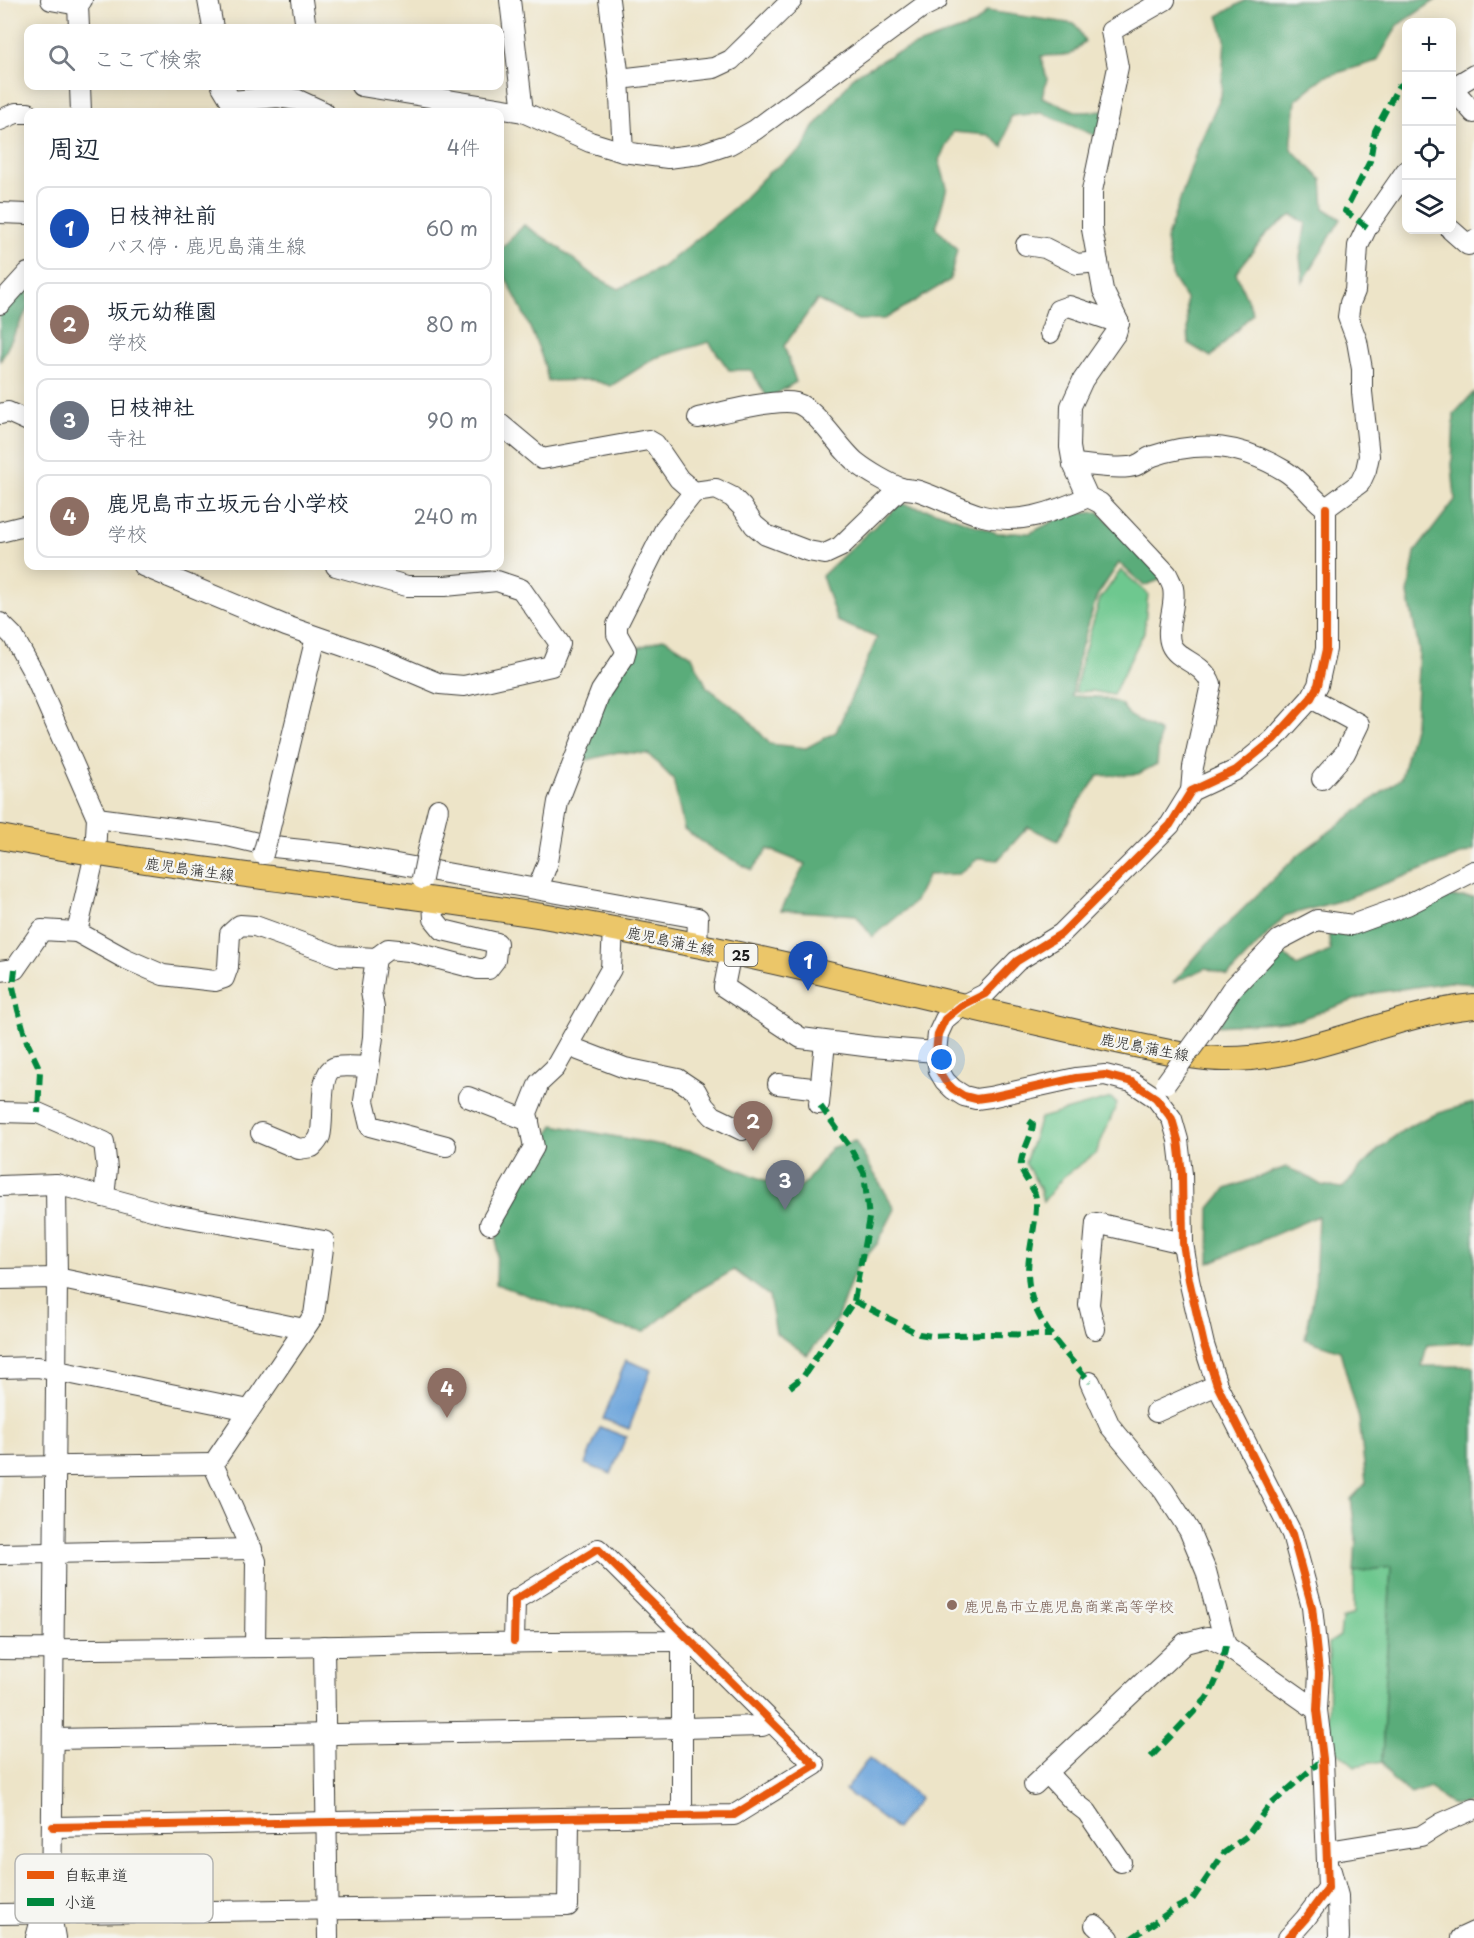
<!DOCTYPE html>
<html lang="ja">
<head>
<meta charset="utf-8">
<style>
	body { margin:0; font-family:"Playpen Sans","Klee One",sans-serif; background:#f2f2f3; color:#1f2937 }
	.controls { position:absolute; right:18px; top:18px; display:grid; overflow:hidden; border-radius:12px; box-shadow:0 3px 15px #0003 }
	.controls button { width:54px; height:54px; display:grid; place-items:center; padding:0; border:0; border-bottom:2px solid #e0e1e3; background:#fff; color:#1f2937; font:30px sans-serif }
	.you { position:absolute; left:942px; top:1060px; width:21px; height:21px; margin:-15px; border:4px solid #fff; border-radius:50%; background:#1a73e8; box-shadow:0 0 0 9px #1a73e833 }
	.badge { display:grid; place-items:center; width:39px; height:39px; border-radius:50%; background:#b45309; color:#fff; font-size:20px; font-weight:700 }
	.pin { position:absolute; translate:-50% -50px; filter:drop-shadow(0 2px 3px #0008) }
	.pin::after { content:''; position:absolute; top:32px; width:21px; height:18px; background:inherit; clip-path:polygon(0 0,100% 0,50% 100%) }
	.list { margin:0; padding:0; list-style:none }
	h2 { display:flex; justify-content:space-between; align-items:center; height:78px; margin:0; padding:0 24px; font-size:26px }
	h2 small { font-size:20px; font-weight:400; color:#747a83 }
	.list li { display:grid; grid-template-columns:39px 1fr auto; gap:18px; align-items:center; box-sizing:border-box; height:84px; margin:0 12px 12px; padding:0 12px; border:2px solid #e0e1e3; border-radius:12px }
	.list b { display:block; font-size:22px; white-space:nowrap }
	.list p { margin:0; font-size:20px; white-space:nowrap; color:#747a83 }
	.list em { font-size:20px; font-style:normal; color:#747a83 }
	.icon { flex:none; width:33px; height:33px; fill:none; stroke:currentColor; stroke-width:2; stroke-linecap:round; stroke-linejoin:round }
	.map { position:relative; flex:none; width:1474px; height:1938px; overflow:hidden }
	.search { position:absolute; background:#fff; box-shadow:0 3px 15px #0003; left:24px; top:24px; width:480px; height:66px; display:flex; align-items:center; gap:15px; box-sizing:border-box; padding:0 21px; border-radius:12px; color:#747a83; font-size:22px }
	.panel { position:absolute; background:#fff; box-shadow:0 3px 15px #0003; left:24px; top:108px; width:480px; height:462px; border-radius:12px }
	.map>svg:first-child { display:block }
</style>
</head>
<body>
<div class="map">
<svg width="1474" height="1938" viewBox="0 0 1474 1938">
	<rect width="100%" height="100%" fill="#f6f6f2"/>
	<filter id="ink" filterUnits="userSpaceOnUse"><feTurbulence type="fractalNoise" baseFrequency=".0167" numOctaves="2"/><feDisplacementMap in="SourceGraphic" scale="12" xChannelSelector="R" yChannelSelector="G"/><feConvolveMatrix kernelMatrix="1 2 1 2 8 2 1 2 1" color-interpolation-filters="sRGB"/></filter>
	<filter id="wash" filterUnits="userSpaceOnUse"><feTurbulence type="fractalNoise" baseFrequency=".008" numOctaves="4" result="noise"/><feDisplacementMap in="SourceGraphic" scale="24" xChannelSelector="R" yChannelSelector="G"/><feGaussianBlur stdDeviation="1.35" result="paint"/><feColorMatrix in="noise" values="0 0 0 0 0 0 0 0 0 0 0 0 0 0 0 0 0 1.4 0 .05"/><feComposite in="paint" operator="in"/></filter>
	<g filter="url(#wash)">
		<rect width="100%" height="100%" fill="#ede4c8"/>
		<g fill="#6ec88f" stroke="#457256" stroke-width="1.5">
			<path d="M1121,570L1148,594L1144,632L1113,695L1092,691L1075,692L1083,656L1100,599Z"/>
			<path d="M1111,1098L1117,1104L1096,1153L1063,1177L1043,1202L1040,1188L1025,1163L1040,1118Z"/>
			<path d="M1391,1567L1382,1761L1355,1766L1328,1744L1329,1643L1340,1636L1342,1619L1354,1613V1572Z"/>
		</g>
		<g fill="#5aac7a" stroke="#3b644b" stroke-width="1.5">
			<path d="M1246,0H1436L1398,25L1377,61L1324,77L1296,100L1291,149L1322,180L1324,208L1341,219L1303,282L1300,257L1306,223L1292,215L1266,234L1236,273L1253,313L1211,357L1189,344L1186,299L1173,279L1166,240L1198,147L1221,96L1225,39L1218,16Z"/>
			<path d="M987,11L1075,24L1085,41L1070,55L1041,56L1047,79L1042,97L1078,112L1111,111L1096,136L1042,113L1011,116L1003,147L989,135L953,132L939,160L947,187L936,228L957,249L950,280L885,319L858,320L817,300L784,346L796,382L768,399L751,370H729L709,342L655,358L611,386L592,380L548,381C543,354 531,330 520,306C510,285 500,274 500,250L524,225L557,246L596,277L619,289L664,266L730,212L768,173L803,149L813,129L854,76L893,54L975,24Z"/>
			<path d="M28,282V308L0,362V314Z"/>
			<path d="M1474,392V850L1339,901L1285,916L1228,976L1206,968L1173,983L1204,947L1298,855L1401,778L1415,723L1419,650L1408,594L1415,552L1455,500L1452,465L1454,414Z"/>
			<path d="M901,504L939,512L997,533H1030L1068,514L1099,512L1165,578L1144,586L1119,563L1097,596L1079,655L1072,696L1100,697L1121,704L1130,716L1160,732L1157,764L1138,774L1098,776L1074,810L1058,841L1028,827L998,860L979,858L959,874L928,875L914,903L872,937L856,915L781,910L805,864L768,849L752,870L714,850L684,829L673,779L648,754L618,752L584,761L602,691L638,648L664,638L692,656L707,687L744,715L770,744L806,748L836,732L877,638L837,621L822,576L867,533Z"/>
			<path d="M1448,897H1474V984L1449,982L1374,993L1298,1020L1218,1026L1238,991L1277,948L1297,966L1330,951L1328,926L1353,930Z"/>
			<path d="M1474,1103V1342L1427,1345L1422,1366H1474V1802C1451,1810 1445,1802 1430,1787L1411,1794L1392,1779L1382,1761L1391,1567L1354,1572L1356,1538L1351,1499L1366,1483L1359,1419L1340,1351L1305,1339L1315,1289L1318,1216L1209,1263L1210,1208L1226,1189L1286,1167L1306,1176L1321,1185L1342,1188C1351,1181 1356,1172 1364,1164C1400,1126 1425,1115 1474,1103Z"/>
			<path d="M553,1125L693,1151L793,1192L806,1182L831,1148L855,1141L895,1209L877,1244L856,1268L837,1319L807,1355L776,1333L769,1296L734,1270L697,1291L644,1332L606,1324L496,1284L497,1233Z"/>
		</g>
		<g fill="#6ca4db" stroke="#44607c" stroke-width="1.5">
			<path d="M626,1360L651,1370L629,1429L603,1419Z"/>
			<path d="M600,1427L626,1437L611,1474L585,1464Z"/>
			<path d="M869,1758L920,1798L896,1829L845,1790Z"/>
		</g>
	</g>
	<g filter="url(#ink)">
		<g fill="none" stroke-linecap="round" stroke-linejoin="round">
			<defs>
				<g id="minor">
					<path d="M51,0L78,5L82,0"/>
					<path d="M208,0L213,28"/>
					<path d="M302,0L306,28"/>
					<path d="M510,0L523,112"/>
					<path d="M609,0L619,79L623,152"/>
					<path d="M1165,0L1111,31L1118,67L1092,191V229L1103,290L1119,323L1116,333L1083,380L1071,406L1070,447L1073,464L1088,497L1100,503L1167,574C1169,579 1172,583 1173,588C1177,606 1164,628 1171,645C1178,661 1203,662 1211,684L1193,767L1191,791"/>
					<path d="M78,5L79,28"/>
					<path d="M619,79L714,68L731,60L792,0"/>
					<path d="M80,86L81,112"/>
					<path d="M222,86L231,101L278,97L298,100L324,112"/>
					<path d="M361,86L523,112L590,142L623,152L668,158L700,154L730,144L755,130L921,8L937,0"/>
					<path d="M1452,88L1474,113"/>
					<path d="M1452,88L1474,75"/>
					<path d="M0,120L16,113H28"/>
					<path d="M0,213L28,214"/>
					<path d="M1451,230L1468,245L1474,240"/>
					<path d="M1026,245L1045,248L1077,264L1098,262"/>
					<path d="M0,304L28,273"/>
					<path d="M1050,333L1058,310L1069,306L1119,323"/>
					<path d="M0,414L8,412L28,421"/>
					<path d="M698,418C720,413 775,398 796,403C817,409 839,449 857,463C867,471 889,484 901,488C907,490 913,489 919,491C940,498 961,510 983,516C1019,525 1054,512 1088,497"/>
					<path d="M500,424L542,459L648,440L655,444L679,479L694,492L716,489L732,497L742,507L754,525L766,535L808,551L825,554L840,547L901,488"/>
					<path d="M1073,464C1091,465 1111,469 1129,467C1141,466 1144,459 1153,456C1202,439 1242,445 1285,471C1302,481 1311,498 1326,508"/>
					<path d="M1326,508L1360,483L1366,470L1369,456L1362,392V369L1357,341L1348,317L1350,303L1355,291L1358,246L1367,227L1406,171"/>
					<path d="M0,532L28,525"/>
					<path d="M143,566L286,626L381,659L440,684L464,686L551,666L560,644L521,589L497,581L445,586H407L336,566"/>
					<path d="M0,623L13,636L33,672L97,818L95,854L77,932L42,930L15,969L0,971"/>
					<path d="M1311,698L1359,724L1345,753L1322,779"/>
					<path d="M97,818L219,834L274,847L340,854L698,918L697,945"/>
					<path d="M268,836L316,637"/>
					<path d="M426,859L438,809"/>
					<path d="M538,888L548,862L558,802L601,691L624,657L626,650L617,634V625L666,527L694,492"/>
					<path d="M77,932L124,958L163,975L215,981L224,978L228,967L230,934L240,925L255,926L338,956L376,958L388,949L409,951L478,969H488L495,960L497,943L443,930L434,919L433,901"/>
					<path d="M731,952L724,987L801,1038L872,1047L936,1052"/>
					<path d="M1201,1035L1231,990L1279,940L1317,920L1352,925L1407,905L1474,871"/>
					<path d="M568,1046L625,1068L678,1079L696,1091L704,1106L713,1116L742,1130"/>
					<path d="M369,1067L364,1101L370,1126L446,1146"/>
					<path d="M778,1084L820,1089"/>
					<path d="M468,1097L529,1121"/>
					<path d="M819,1104L825,1042"/>
					<path d="M0,1112L38,1113L104,1142L107,1169L104,1197"/>
					<path d="M261,1133L299,1149L312,1147C315,1144 318,1141 320,1136C325,1120 317,1071 336,1067C346,1065 359,1067 369,1067L373,1037L374,1008L371,992L376,958"/>
					<path d="M0,1186L56,1184L167,1214L324,1241L314,1315L213,1464L256,1561L255,1647"/>
					<path d="M490,1224L534,1147L527,1113L539,1083L555,1068L611,969L613,928"/>
					<path d="M0,1279L57,1278L304,1329"/>
					<path d="M1095,1329L1089,1305L1096,1223L1183,1243"/>
					<path d="M0,1368L38,1367L249,1410"/>
					<path d="M1090,1382L1110,1426L1164,1491L1189,1530L1206,1571L1226,1646"/>
					<path d="M1156,1412L1217,1385"/>
					<path d="M0,1467L213,1464"/>
					<path d="M0,1554L252,1549"/>
					<path d="M324,1646L328,1938"/>
					<path d="M0,1649C227,1651 455,1641 682,1641L686,1635"/>
					<path d="M53,1739L683,1728L762,1726L771,1722"/>
					<path d="M1047,1773L1074,1802L1087,1812L1121,1862"/>
					<path d="M1034,1785L1185,1643L1208,1637L1226,1646L1317,1710"/>
					<path d="M682,1816V1641"/>
					<path d="M53,1827L734,1815L815,1765L598,1549L515,1600L514,1641"/>
					<path d="M1328,1851L1421,1836L1442,1823L1474,1809"/>
					<path d="M1331,1871L1338,1896L1339,1938"/>
					<path d="M0,1914L568,1906L569,1819"/>
					<path d="M51,1915L55,1938"/>
					<path d="M1095,1925L1109,1938"/>
					<path d="M36,1938L39,1927L51,1915L57,1278L56,1184"/>
					<path d="M1288,1938L1305,1919L1328,1888L1323,1759L1317,1710L1319,1673L1312,1607L1292,1534L1217,1385L1204,1345L1189,1280L1183,1243L1182,1174L1178,1140L1172,1119L1156,1098L1132,1082L1105,1075L1076,1078L990,1097L976,1099L964,1096L953,1089L945,1081L939,1071L936,1052L938,1034L945,1019L961,1006L985,994L1017,961L1061,934L1170,825L1191,791L1236,770L1273,740L1311,698L1318,685L1326,649V508"/>
					<path d="M1461,1938L1474,1932"/>
				</g>
				<path id="major" d="M0,837C176,870 354,886 530,914C587,923 644,935 701,946C817,970 931,999 1047,1025C1081,1033 1115,1041 1150,1048C1174,1053 1199,1059 1224,1059C1311,1060 1388,1014 1474,1006"/>
			</defs>
			<use href="#minor" stroke="#3b3a36" stroke-width="22"/>
			<use href="#major" stroke="#3b3a36" stroke-width="26"/>
			<use href="#minor" stroke="#fff" stroke-width="20"/>
			<use href="#major" stroke="#ebc669" stroke-width="24"/>
			<defs>
				<g id="minor-bridge">
					<path d="M263,854L268,836"/>
					<path d="M422,879L426,859"/>
					<path d="M1166,1083L1201,1035"/>
				</g>
			</defs>
			<use href="#minor-bridge" stroke="#3b3a36" stroke-width="22" stroke-linecap="butt"/>
			<use href="#minor-bridge" stroke="#fff" stroke-width="20"/>
			<g stroke="#00873e" stroke-width="6" stroke-dasharray="12 6" stroke-linecap="butt">
				<path d="M1367,227L1345,211L1370,161L1375,131L1398,87L1406,82"/>
				<path d="M15,969L13,987L18,1010L27,1042L40,1070L38,1113"/>
				<path d="M1029,1121L1033,1124C1032,1138 1019,1156 1021,1167C1023,1179 1036,1188 1036,1200C1037,1224 1028,1249 1028,1273C1029,1319 1062,1348 1090,1382"/>
				<path d="M854,1301L919,1334L931,1336L983,1334L1051,1335"/>
				<path d="M790,1387L803,1377L854,1301L869,1218L864,1173L850,1147L819,1104"/>
				<path d="M1151,1757L1206,1699C1217,1683 1222,1665 1226,1646"/>
				<path d="M1132,1938L1174,1909L1192,1900L1224,1853L1247,1836L1268,1807L1323,1759"/>
			</g>
			<defs>
				<g id="cycleway">
					<path d="M53,1827L734,1815L815,1765L598,1549L515,1600L514,1641"/>
					<path d="M1288,1938L1305,1919L1328,1888L1323,1759L1317,1710L1319,1673L1312,1607L1292,1534L1217,1385L1204,1345L1189,1280L1183,1243L1182,1174L1178,1140L1172,1119L1156,1098L1132,1082L1105,1075L1076,1078L990,1097L976,1099L964,1096L953,1089L945,1081L939,1071L936,1052L938,1034L945,1019L961,1006L985,994L1017,961L1061,934L1170,825L1191,791L1236,770L1273,740L1311,698L1318,685L1326,649V508"/>
				</g>
			</defs>
			<use href="#cycleway" stroke="#f6f6f2" stroke-width="11"/>
			<use href="#cycleway" stroke="#e8590c" stroke-width="8"/>
		</g>
	</g>
	<circle fill="#8d6e63" stroke="#f6f6f2" stroke-width="2" cx="952" cy="1605" r="6"/>
	<g text-anchor="middle" dominant-baseline="central" stroke-width="5" stroke-linejoin="round" paint-order="stroke">
		<rect fill="#f6f6f2" stroke="#5d5d5c" stroke-width="1.5" x="724.5" y="944" width="33" height="22" rx="4.5"/>
		<g font-size="14" font-weight="bold" fill="#1c1c1c">
			<text x="741" y="955">25</text>
		</g>
		<g font-size="15" fill="#1c1c1c" stroke="#f6f6f2">
			<text transform="translate(190 868) rotate(8)">鹿児島蒲生線</text>
			<text transform="translate(671 940) rotate(12)">鹿児島蒲生線</text>
			<text transform="translate(1145 1046) rotate(11)">鹿児島蒲生線</text>
		</g>
		<g font-size="15" fill="#785e54" stroke="#f6f6f2" text-anchor="start">
			<text x="964" y="1605">鹿児島市立鹿児島商業高等学校</text>
		</g>
	</g>
	<rect x="15" y="1854" width="198" height="69" rx="9" fill="#f6f6f2" stroke="#b5b5b2" stroke-width="1.5"/>
	<rect x="27" y="1871" width="27" height="8" fill="#e8590c"/>
	<rect x="27" y="1898" width="27" height="8" fill="#00873e"/>
	<g font-size="16" fill="#1c1c1c">
		<text x="64" y="1881">自転車道</text>
		<text x="64" y="1908">小道</text>
	</g>
</svg>
<div class="controls">
<button>+</button>
<button>−</button>
<button><svg class="icon" aria-label="locate" viewBox="0 0 24 24"><circle cx="12" cy="12" r="6"/><path d="M12 2v4M12 18v4M2 12h4M18 12h4"/></svg></button>
<button><svg class="icon" aria-label="layers" viewBox="0 0 24 24"><path d="M12 4l9 5-9 5-9-5zM3 14l9 5 9-5"/></svg></button>
</div>
<div class="you"></div>
<div class="pin badge" style="left:808px;top:991px;background:#1a4fb4">1</div>
<div class="pin badge" style="left:753px;top:1151px;background:#8d6e63">2</div>
<div class="pin badge" style="left:785px;top:1210px;background:#6b7280">3</div>
<div class="pin badge" style="left:447px;top:1418px;background:#8d6e63">4</div>
<div class="search"><svg class="icon" aria-label="search" viewBox="0 0 24 24"><circle cx="10" cy="10" r="6"/><path d="M15 15l6 6"/></svg>ここで検索</div>
<section class="panel">
<h2>周辺<small>4件</small></h2>
<ul class="list">
<li><span class="badge" style="background:#1a4fb4">1</span><div><b>日枝神社前</b><p>バス停 · 鹿児島蒲生線</p></div><em>60 m</em></li>
<li><span class="badge" style="background:#8d6e63">2</span><div><b>坂元幼稚園</b><p>学校</p></div><em>80 m</em></li>
<li><span class="badge" style="background:#6b7280">3</span><div><b>日枝神社</b><p>寺社</p></div><em>90 m</em></li>
<li><span class="badge" style="background:#8d6e63">4</span><div><b>鹿児島市立坂元台小学校</b><p>学校</p></div><em>240 m</em></li>
</ul>
</section>
</div>
</body>
</html>
